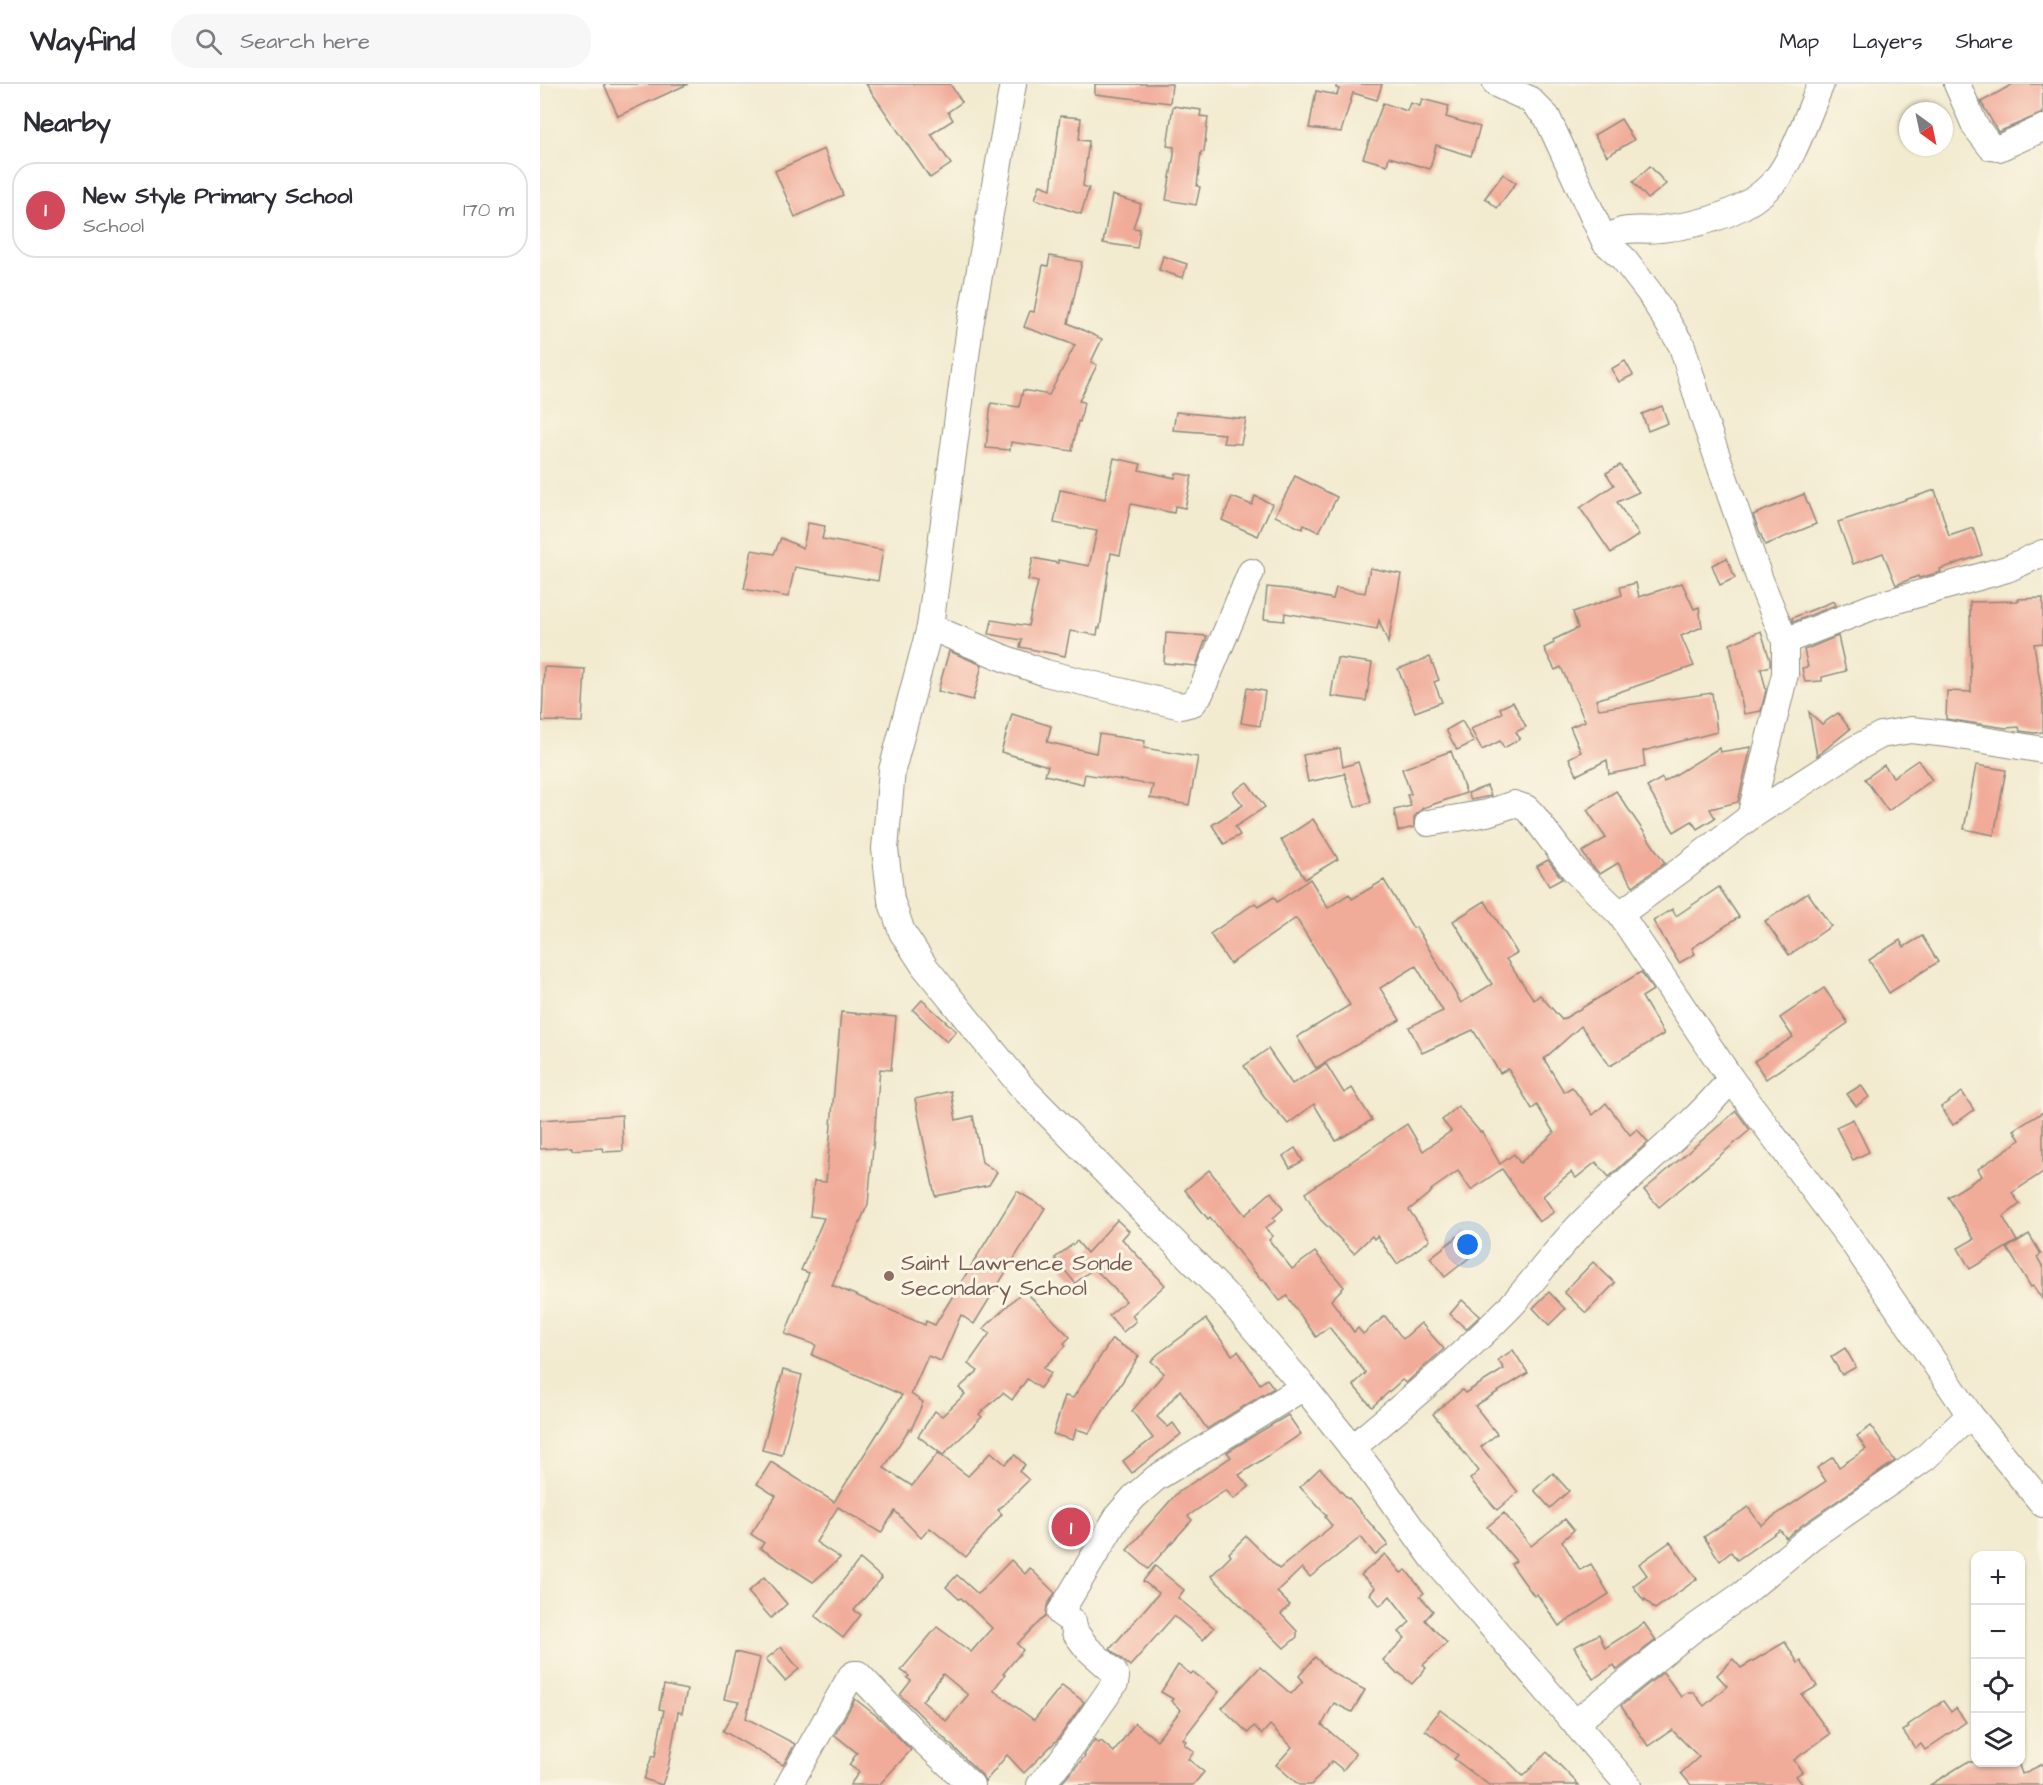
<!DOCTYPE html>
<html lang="en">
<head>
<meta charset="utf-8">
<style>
	body { margin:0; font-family:"Architects Daughter",sans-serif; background:#f7f7f7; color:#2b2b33 }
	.controls { position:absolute; right:18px; bottom:18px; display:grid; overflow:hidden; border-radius:12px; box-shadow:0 2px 4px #0004 }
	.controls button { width:54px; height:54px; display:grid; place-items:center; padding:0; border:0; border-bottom:2px solid #e1e1e2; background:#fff; color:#2b2b33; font:30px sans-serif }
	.compass { position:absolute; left:1359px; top:18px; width:54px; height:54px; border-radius:50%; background:#fff; box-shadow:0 2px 4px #0004; rotate:147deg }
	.you { position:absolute; left:928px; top:1161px; width:21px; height:21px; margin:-15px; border:4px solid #fff; border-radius:50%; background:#1a73e8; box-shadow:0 0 0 9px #1a73e833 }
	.badge { display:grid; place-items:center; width:39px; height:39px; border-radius:50%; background:#d1495b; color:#fff; font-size:20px; font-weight:700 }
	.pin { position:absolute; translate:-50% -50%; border:3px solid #fff; box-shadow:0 2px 6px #0006 }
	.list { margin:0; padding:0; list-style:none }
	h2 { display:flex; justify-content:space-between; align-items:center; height:78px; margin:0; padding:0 24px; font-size:26px }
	h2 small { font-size:20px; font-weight:400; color:#7c7c81 }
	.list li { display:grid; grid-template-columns:39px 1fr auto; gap:18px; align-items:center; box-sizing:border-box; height:96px; margin:0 12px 12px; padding:0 12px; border:2px solid #e1e1e2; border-radius:24px }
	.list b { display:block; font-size:22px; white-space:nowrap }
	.list p { margin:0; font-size:20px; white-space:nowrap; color:#7c7c81 }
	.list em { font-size:20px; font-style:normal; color:#7c7c81 }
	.icon { flex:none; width:33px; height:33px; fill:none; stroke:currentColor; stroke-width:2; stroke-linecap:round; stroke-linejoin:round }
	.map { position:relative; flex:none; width:1503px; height:1701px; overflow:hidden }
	header { display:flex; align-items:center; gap:36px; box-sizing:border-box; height:84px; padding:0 30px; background:#fff; border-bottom:2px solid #e1e1e2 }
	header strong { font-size:28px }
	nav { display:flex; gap:33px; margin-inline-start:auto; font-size:21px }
	.search { width:420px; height:54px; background:#f7f7f7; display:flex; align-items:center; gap:15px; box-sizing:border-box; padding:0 21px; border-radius:24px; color:#7c7c81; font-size:22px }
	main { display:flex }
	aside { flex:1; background:#fff }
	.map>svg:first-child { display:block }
</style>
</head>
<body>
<header>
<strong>Wayfind</strong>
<div class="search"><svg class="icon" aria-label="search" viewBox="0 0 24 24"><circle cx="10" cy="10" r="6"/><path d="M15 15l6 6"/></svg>Search here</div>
<nav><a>Map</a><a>Layers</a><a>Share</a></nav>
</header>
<main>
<aside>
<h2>Nearby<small></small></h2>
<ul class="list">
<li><span class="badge">1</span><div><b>New Style Primary School</b><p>School</p></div><em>170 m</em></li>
</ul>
</aside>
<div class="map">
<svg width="1503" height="1701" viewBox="0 0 1503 1701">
	<rect width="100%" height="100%" fill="#fcf5e5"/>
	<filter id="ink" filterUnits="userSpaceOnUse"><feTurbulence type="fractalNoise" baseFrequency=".0167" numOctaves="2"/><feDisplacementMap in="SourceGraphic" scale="12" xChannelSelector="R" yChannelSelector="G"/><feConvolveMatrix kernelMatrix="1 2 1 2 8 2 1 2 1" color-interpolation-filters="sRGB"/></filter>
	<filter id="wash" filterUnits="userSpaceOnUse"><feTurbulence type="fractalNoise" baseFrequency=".008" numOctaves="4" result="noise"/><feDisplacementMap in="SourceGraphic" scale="24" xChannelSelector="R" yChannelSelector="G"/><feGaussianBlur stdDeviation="1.35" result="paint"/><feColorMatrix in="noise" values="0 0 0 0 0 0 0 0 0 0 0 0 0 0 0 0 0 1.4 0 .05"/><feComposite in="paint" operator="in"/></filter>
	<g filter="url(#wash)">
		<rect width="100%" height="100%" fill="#f2ebd0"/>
		<g id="blocks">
			<g fill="#f1ab99" fill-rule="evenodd">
				<path d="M64,0H148L78,32Z"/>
				<path d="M326,0H410L422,18L408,28L413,36L391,50L411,80L390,94Z"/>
				<path d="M555,0H632L630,19L555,10Z"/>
				<path d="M796,0H842L837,16L813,9L801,48L769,44L776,7L797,11L799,5L796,4Z"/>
				<path d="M1473,0H1503V29L1458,48L1441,18Z"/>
				<path d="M882,15L909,22L906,33L940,43L931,72L896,61L890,85L849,73L847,81L823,74L843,19L867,27L870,19L880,22Z"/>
				<path d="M633,22L661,26L660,32L668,33L664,68H661L657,102L660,103L656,121L626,116L634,71V63L627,62Z"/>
				<path d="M520,32L541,34L539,56L549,57L543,102L549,104L541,130L495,115L500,101L511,105Z"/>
				<path d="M1081,35L1094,56L1067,72L1054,51Z"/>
				<path d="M284,65L303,111L255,133L235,87Z"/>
				<path d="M1110,82L1126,100L1108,115L1093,98Z"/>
				<path d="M963,90L976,99L957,124L945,114Z"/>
				<path d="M572,111L601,120L593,144L600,145L597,164L563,159Z"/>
				<path d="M510,172L542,178L528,239L562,255L551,278L557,281L539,317L544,318L540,338L538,337L532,367L471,358L470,366L446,364L451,319L479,323L483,306L509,311L535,261L484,243L490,227L494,228L503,181L508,182Z"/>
				<path d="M623,172L647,180L643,194L619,186Z"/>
				<path d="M1085,277L1093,291L1079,298L1071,285Z"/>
				<path d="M1122,322L1128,339L1108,347L1102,330Z"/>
				<path d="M636,328L706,335L701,360L683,359L685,350L633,346Z"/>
				<path d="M574,374L601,380L599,386L635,394L636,389L652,392L645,424L635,422L634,429L591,420L580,471L571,469L560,544H558L557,551L530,547L525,572L480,563L482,556L449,550L452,536L488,542L498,498L488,496L493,474L518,479V476L549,482L557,447L514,439L520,406L565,415Z"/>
				<path d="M1080,381L1099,408L1077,418L1099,451L1071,469L1040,424L1074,401L1066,389Z"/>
				<path d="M755,392L797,413L779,448L764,441L762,445L735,432Z"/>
				<path d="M1395,406L1409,452L1433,444L1442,471L1400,485L1401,488L1379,494L1378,492L1356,501L1343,469L1313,480L1298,438Z"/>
				<path d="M1264,410L1276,440L1225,461L1213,431Z"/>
				<path d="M715,412L732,420L718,452L682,436L692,413L712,421Z"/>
				<path d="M268,439L285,442L282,455L343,466L338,497L255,483L248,513L204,505L212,466L234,470L241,454L263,464Z"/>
				<path d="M1187,474L1195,494L1180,501L1172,481Z"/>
				<path d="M830,484L861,490L848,559L839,536L837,545L745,529L744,537L724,535L727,503L747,505L793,515L796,504L825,509Z"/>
				<path d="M1096,499L1099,513L1142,499L1154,525L1159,523L1162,543L1141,552L1154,582L1056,616L1059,625L1172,609L1177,648L1103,667L1105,683L1069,690L1067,676L1037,691L1029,674L1041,668L1030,643L1045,637L1021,583L1015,586L1004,564L1014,559L1013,556L1038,544L1033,528L1082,511L1080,503Z"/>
				<path d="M1503,514V559L1494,560L1503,616V648L1494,649L1480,647L1479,643L1466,644L1406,635L1407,607L1431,608L1430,518L1479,517L1478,515Z"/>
				<path d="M1294,517L1296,521L1253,538L1252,534Z"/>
				<path d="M1221,547L1230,576V582L1221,585L1226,606L1221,627L1204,630L1190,560Z"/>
				<path d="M626,549L667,552L656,582L624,579Z"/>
				<path d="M1298,552L1306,587L1282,593V597L1265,598L1262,584L1268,583L1264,566Z"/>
				<path d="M409,567L442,581L433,616L398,607Z"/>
				<path d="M890,573L899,596L894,598L902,618L875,628L858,585Z"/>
				<path d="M797,574L832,579L826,617L791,612Z"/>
				<path d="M4,583L45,585L42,638L2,637Z"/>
				<path d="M707,604L725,607L720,642L701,639Z"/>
				<path d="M973,618L986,643L976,648L980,655L964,664L960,657L942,666L931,645L962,629L960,624Z"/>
				<path d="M1269,628L1282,640L1298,629L1310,645L1277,672Z"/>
				<path d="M472,630L511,642L507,658L556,669L559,650L605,657L604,664L658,673L649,721L610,714L613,701L545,690L543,700L505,691L508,682L461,668Z"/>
				<path d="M922,637L934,658L917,666L906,646Z"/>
				<path d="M1211,663L1198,718L1170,725L1175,734L1157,745L1152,737L1134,748L1107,703L1122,694L1124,698L1179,664L1180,668Z"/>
				<path d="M800,664L803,683L818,678L831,718L815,723L804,688L805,690L768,698L763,671Z"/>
				<path d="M911,667L926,709L883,724L874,733V743L858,747L854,726L871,722L867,711L871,710L862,685Z"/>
				<path d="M1378,676L1392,696L1348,727L1325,695L1344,681L1353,693Z"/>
				<path d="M1436,681L1466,686L1454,751L1424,745Z"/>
				<path d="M707,698L725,723L695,743L700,751L684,760L672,741L703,721L693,708Z"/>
				<path d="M947,702L951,712L931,716L928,709Z"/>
				<path d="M1076,707L1125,779L1093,802L1078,779L1060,790L1051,781L1042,768L1066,754L1047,726Z"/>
				<path d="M773,735L798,775L765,795L741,756Z"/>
				<path d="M1008,776L1022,795L1009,802L997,782Z"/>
				<path d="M770,795L788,824L809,810L812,815L844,796L873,844L876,843L921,919L952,900L913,837L945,817L977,869L966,875L994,916L1000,911L1022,936L1101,888L1113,906L1102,913L1124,950L1070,982L1041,942L1004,975L1024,1008L1032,1003L1053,1031L1066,1019L1090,1051L1097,1045L1108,1058L1069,1093L1056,1078L1036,1094L1031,1088L1003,1112L1014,1128L999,1138L962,1085L931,1106L918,1087L891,1106L892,1107L869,1126L890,1156L857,1180L837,1152L834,1155L832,1152L814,1169L780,1135L765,1109L867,1040L883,1067L911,1047L902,1036L918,1022L940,1048H942L960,1080L974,1070L980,1079L1014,1049L997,1021L992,1025L968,985L960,989L933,946L882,969L869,943L903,927L876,882L840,904L860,936L776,984L757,953L810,921L756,834L690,880L670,850L715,819L718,823L734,813L737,818Z"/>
				<path d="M1179,803L1199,833L1152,864L1155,870L1139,879L1113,837L1132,825L1136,832Z"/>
				<path d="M1268,809L1291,842L1249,871L1225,837Z"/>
				<path d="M1382,852L1398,878L1349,909L1329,876L1360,856L1364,863Z"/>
				<path d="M1284,904L1308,939L1226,995L1214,977L1253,953L1240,934Z"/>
				<path d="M382,916L416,947L407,958L373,926Z"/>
				<path d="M301,928L356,933L351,986L340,985L328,1120L292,1201L385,1241L386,1237L395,1241L477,1107L505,1124L434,1240L421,1231L401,1277L388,1272L371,1310L383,1318L371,1346L369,1345L344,1384L372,1402L398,1369L428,1392L451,1368L465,1380L475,1371L485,1381L479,1387L489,1396L458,1426L462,1430L426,1473L390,1444L381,1454L355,1427L341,1449L298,1423L276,1458L300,1474L273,1498L220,1464L224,1459L211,1450L236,1412L217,1400L231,1378L294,1418L362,1311L272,1271L276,1261L245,1250L269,1189L261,1186L284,1134L270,1132L274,1097L286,1098Z"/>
				<path d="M728,965L752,1000L786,980L804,1009L812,1004L832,1036L796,1057L774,1020L748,1040L724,1012L704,982Z"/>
				<path d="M1321,1001L1329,1013L1316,1022L1307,1010Z"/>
				<path d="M411,1007L416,1036L433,1032L442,1078L457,1088L449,1101L395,1112L375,1015Z"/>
				<path d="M1422,1008L1434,1026L1413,1041L1401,1023Z"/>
				<path d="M1196,1027L1210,1046L1119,1123L1104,1106Z"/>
				<path d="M1503,1028V1088L1472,1109L1480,1120L1463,1133L1477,1157L1430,1185L1418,1164L1434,1155L1408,1113L1442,1092L1438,1085L1480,1056L1474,1046Z"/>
				<path d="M82,1031L83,1067L64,1068L63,1064L32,1066V1063L0,1065V1036Z"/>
				<path d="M1313,1035L1329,1068L1313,1076L1296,1043Z"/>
				<path d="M755,1064L763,1077L750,1084L743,1072Z"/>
				<path d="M669,1086L705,1131L731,1108L743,1125L733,1134L735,1137L725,1144L733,1152L729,1156L752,1185L775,1168L804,1203L791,1216L814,1248L818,1244L823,1250L845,1232L863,1255L881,1239L904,1265L866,1299L862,1296L832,1323L813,1301L826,1289L789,1243L776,1253L747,1212L740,1217L723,1195L721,1196L670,1133L668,1135L645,1106Z"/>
				<path d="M577,1136L589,1147L582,1155L625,1201L592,1231L596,1237L583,1248L569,1231L586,1217L554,1184L535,1199L515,1174L537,1157L547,1169Z"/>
				<path d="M925,1147L940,1165L905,1193L890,1174Z"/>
				<path d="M1489,1150L1501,1170L1497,1173L1503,1183V1216L1493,1202L1491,1203L1467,1164Z"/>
				<path d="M1053,1178L1075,1199L1046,1229L1024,1208Z"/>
				<path d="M484,1206L530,1253L524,1259L526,1262L503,1284L511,1289L500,1304L487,1295L472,1316L463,1309L439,1330L442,1333L403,1371L378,1352L395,1327L402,1332L425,1310L419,1304L438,1287L428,1280L450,1249L443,1245Z"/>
				<path d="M1009,1208L1025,1225L1009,1241L993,1224Z"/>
				<path d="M922,1216L940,1232L926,1245L910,1230Z"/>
				<path d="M666,1235L692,1271L698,1267L720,1300L727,1295L734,1304L667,1345L640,1306L617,1333L628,1343L633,1339L641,1350L592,1389L583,1377L613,1354L592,1327L624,1289L611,1277L618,1270Z"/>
				<path d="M572,1255L599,1272L549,1349L536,1345L533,1356L513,1350L525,1312L533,1314Z"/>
				<path d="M1305,1264L1316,1283L1302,1291L1291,1273Z"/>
				<path d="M973,1266L988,1289L935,1322L957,1350L941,1363L978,1408L957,1426L930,1395L939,1387L893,1330L922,1306L925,1309L964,1285L958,1276Z"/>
				<path d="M243,1286L262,1291L242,1371L222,1366Z"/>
				<path d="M748,1331L761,1350L699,1391L709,1403L694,1415L686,1406L648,1432L652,1436L608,1485L587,1466L637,1409L691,1373L687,1368Z"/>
				<path d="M1331,1342L1355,1377L1262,1441L1246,1454L1240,1446L1197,1476L1191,1468L1180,1477L1164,1453L1208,1423L1221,1441L1286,1397L1277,1384L1293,1373L1299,1383L1326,1365L1317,1352Z"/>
				<path d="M780,1384L808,1415L809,1414L848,1461L835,1471L821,1453L770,1493L762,1484L737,1508L750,1521L741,1530L757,1547V1553L744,1564L671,1492L691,1472L689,1469L706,1452L739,1485L792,1442L785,1433L787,1432L760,1403Z"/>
				<path d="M1013,1389L1029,1407L1010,1424L994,1406Z"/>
				<path d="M964,1429L991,1462L1025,1435L1034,1446L1022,1457L1040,1486L1051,1480L1069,1510L1019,1542L997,1510L994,1512L971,1480L976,1477L947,1443Z"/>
				<path d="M1130,1458L1157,1495L1115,1525L1105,1515L1104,1517L1093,1502L1107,1491L1099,1480Z"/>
				<path d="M845,1470L861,1489L866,1486L884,1509L880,1512L893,1527L885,1536L907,1559L883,1581L886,1584L872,1600L859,1589L857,1590L843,1576L865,1554L859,1548L870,1538L850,1512L840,1522L830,1510L835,1504L821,1491Z"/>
				<path d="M320,1475L342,1494L314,1526L321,1531L303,1554L275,1532Z"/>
				<path d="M471,1476L485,1490L490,1484L515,1509L507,1522L506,1531L477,1560L483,1566L463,1590L465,1591L453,1606L494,1636L522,1601L544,1618L518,1655L484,1689L467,1671L445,1698L441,1690L360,1611L371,1597L367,1594L369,1592L361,1586L397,1543L431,1568L452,1544L421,1514L419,1515L406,1503L417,1491L438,1510ZM403,1590L428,1611L406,1637L382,1617Z"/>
				<path d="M615,1482L644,1506L638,1514L674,1544L663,1556L634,1532L590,1582L570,1565L619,1509L603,1497Z"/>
				<path d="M224,1493L247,1520L231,1534L208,1508Z"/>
				<path d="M1104,1539L1116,1556L1077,1586L1074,1581L1053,1595L1034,1563L1059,1550L1065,1564Z"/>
				<path d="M1245,1558L1258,1579L1261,1577L1277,1602L1262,1611L1290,1650L1254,1676L1262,1688L1256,1692L1263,1701H1151L1141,1689L1159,1673L1132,1646L1108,1662L1081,1622L1123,1588L1141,1613L1147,1608H1153L1164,1622L1187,1602L1177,1591L1193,1575L1201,1584Z"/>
				<path d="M241,1563L259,1585L245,1597L226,1575Z"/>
				<path d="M195,1568L220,1574L206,1634L255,1660L243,1681L183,1647L199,1618L184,1615Z"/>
				<path d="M775,1573L791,1588L825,1606L812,1628L794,1619L782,1641L816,1670L803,1686L792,1677L771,1701H759L736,1681L752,1663L730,1641L722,1650L714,1642L708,1649L682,1624L720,1583L751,1610L763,1597L759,1592Z"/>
				<path d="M638,1581L651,1590L653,1588L679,1608L643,1655L646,1657L644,1660L654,1668L648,1675L664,1688L653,1701H520L545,1672L544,1671L555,1655L559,1659L561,1657L574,1668L595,1639L617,1656L641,1626L631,1617L633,1615L621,1608Z"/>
				<path d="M124,1601L147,1606L142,1629L138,1628L128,1684L122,1701L104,1695L112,1672L115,1673L124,1626L119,1625Z"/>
				<path d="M315,1615L338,1633L371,1666L339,1701H310L319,1688L309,1681L317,1669L295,1651Z"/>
				<path d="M1403,1617L1411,1628L1416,1624L1426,1638L1385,1666L1381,1660L1375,1664L1363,1647L1369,1643L1368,1641Z"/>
				<path d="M900,1626L969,1678L983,1692L1007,1668L1039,1701H949L914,1675L918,1671L885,1646Z"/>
				<path d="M1427,1678H1478L1482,1690L1503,1680V1701H1390Z"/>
			</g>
		</g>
	</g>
	<g filter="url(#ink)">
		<use href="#blocks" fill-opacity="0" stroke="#8e8b7e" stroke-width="1.5"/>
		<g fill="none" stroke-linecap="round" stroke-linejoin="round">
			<defs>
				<g id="minor">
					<path d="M473,0L430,242L390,543L352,686L345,765L351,816L362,848L385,883L482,1003L684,1209L764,1303L829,1385L893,1474L1088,1701"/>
					<path d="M956,0L989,15L1007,33L1065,158L1082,173L1109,208L1142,262L1164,335L1220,496L1245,557V590L1210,733"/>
					<path d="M1417,0L1435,42L1451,63L1459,64L1503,44"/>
					<path d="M1065,158C1083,139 1098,148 1120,145C1161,141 1204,130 1233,99C1252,79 1269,27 1281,0"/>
					<path d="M390,543L466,575L506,589L641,622L653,619L660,610L711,488"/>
					<path d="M1245,557L1332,523L1467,485L1503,469"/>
					<path d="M888,739L947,729L974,720L986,724L993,731L1035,787L1080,830L1191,995L1314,1160L1430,1331L1503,1420"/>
					<path d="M1080,830L1141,786L1210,733L1315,665L1341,651L1371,646L1408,650L1503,666"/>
					<path d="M812,1364C866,1319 920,1274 969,1224C997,1194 1020,1159 1050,1131C1097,1086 1149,1046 1191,995"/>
					<path d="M1035,1639L1157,1542L1203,1510L1271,1453L1385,1374L1430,1331"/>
					<path d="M249,1701L311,1592L314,1590H318L373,1647L431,1701"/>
					<path d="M500,1701L521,1677L575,1599L576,1593L574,1588L547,1564L535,1548L533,1538L520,1529L579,1430L594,1413L616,1394L764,1303"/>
				</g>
			</defs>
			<use href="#minor" stroke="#8e8b7e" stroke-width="28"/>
			<use href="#minor" stroke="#fff" stroke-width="26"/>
		</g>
	</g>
	<circle fill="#8d6e63" stroke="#fcf5e5" stroke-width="2" cx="349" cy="1192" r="6"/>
	<g text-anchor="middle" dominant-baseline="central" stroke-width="6" stroke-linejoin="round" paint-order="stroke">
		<g font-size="22" fill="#785e54" stroke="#fcf5e5" text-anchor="start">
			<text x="361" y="1179">Saint Lawrence Sonde<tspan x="361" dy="25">Secondary School</tspan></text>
		</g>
	</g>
</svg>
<div class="controls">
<button>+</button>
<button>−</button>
<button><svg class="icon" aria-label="locate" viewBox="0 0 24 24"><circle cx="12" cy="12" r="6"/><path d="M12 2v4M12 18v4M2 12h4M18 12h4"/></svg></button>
<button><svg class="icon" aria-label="layers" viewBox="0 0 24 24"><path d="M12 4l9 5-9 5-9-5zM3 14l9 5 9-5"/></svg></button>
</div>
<svg class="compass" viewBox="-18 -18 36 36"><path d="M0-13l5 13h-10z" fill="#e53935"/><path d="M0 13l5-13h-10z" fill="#7c7c81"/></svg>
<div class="you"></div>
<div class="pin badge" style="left:531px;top:1443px">1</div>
</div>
</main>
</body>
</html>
